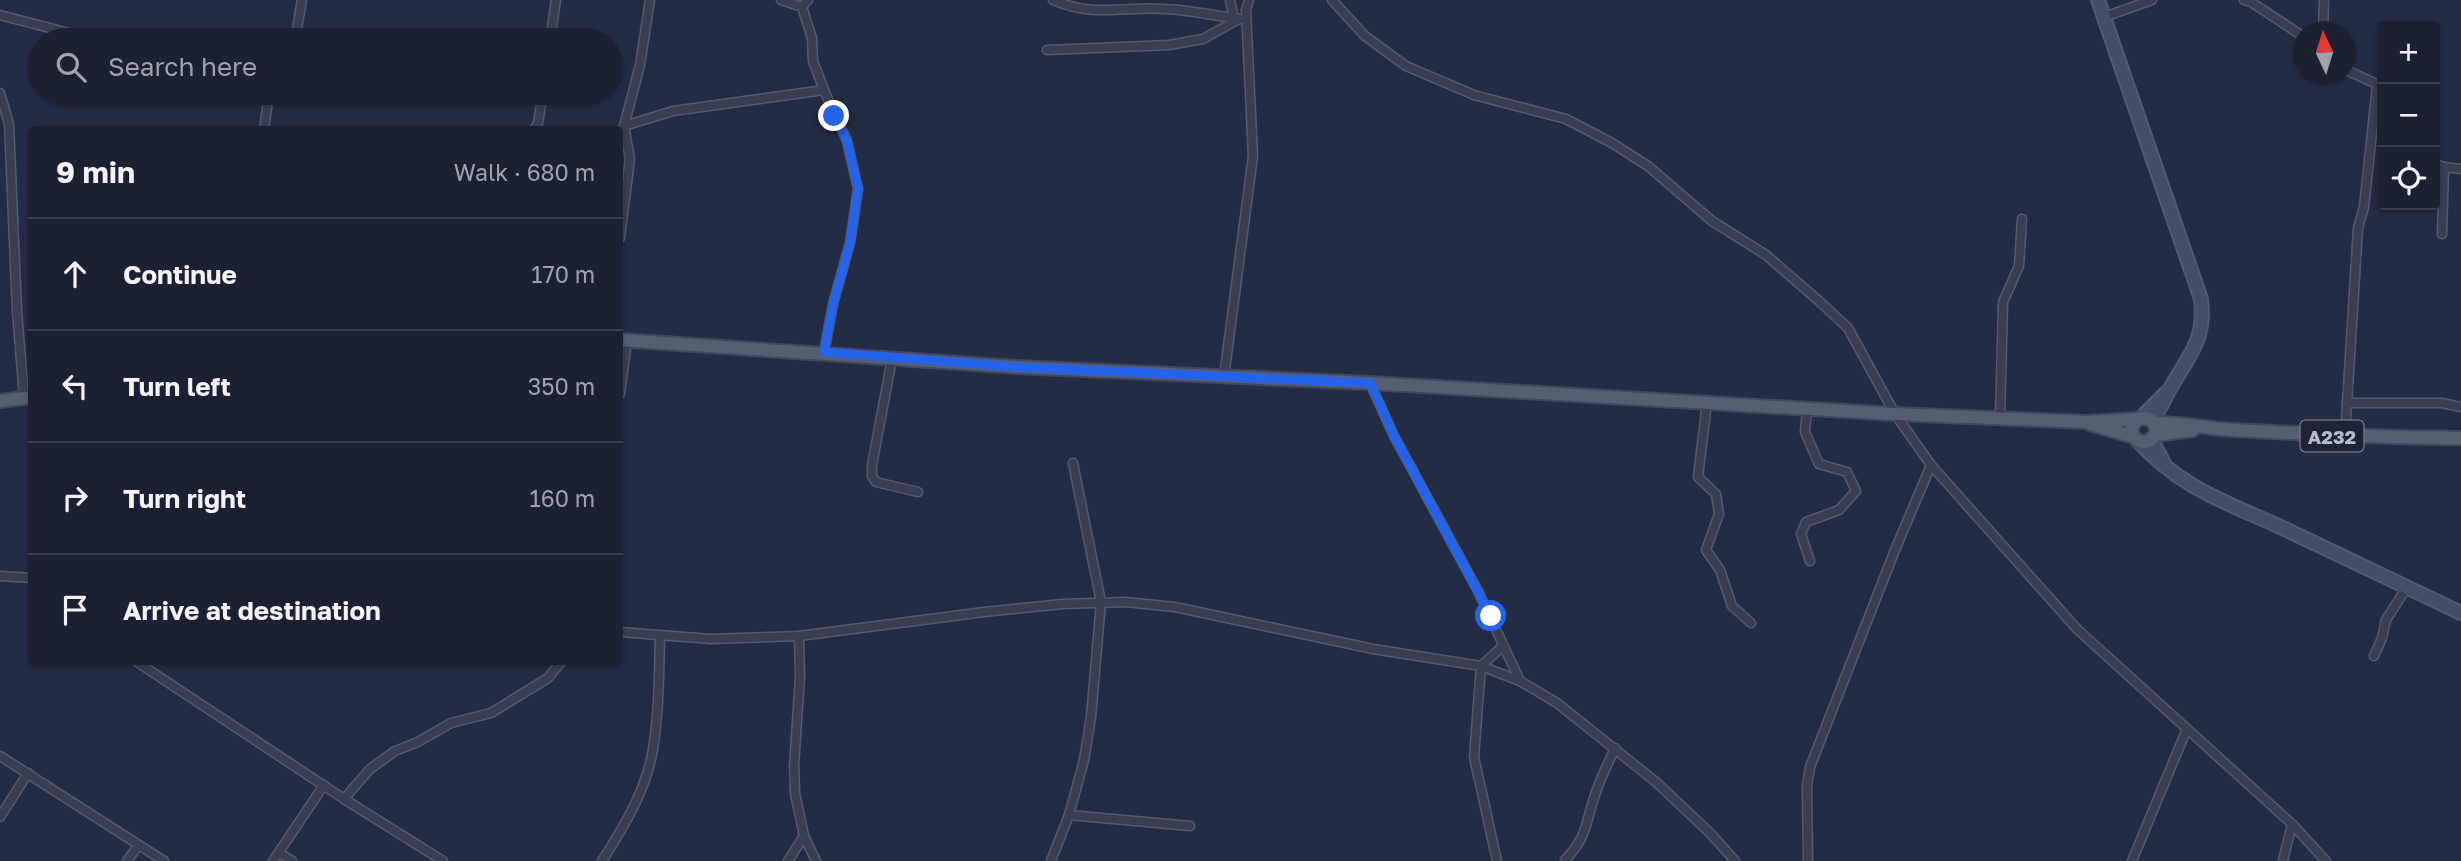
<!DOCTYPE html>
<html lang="en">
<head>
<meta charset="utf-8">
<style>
	body { margin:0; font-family:"Golos Text",sans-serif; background:#282e3f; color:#f1f3f6 }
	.controls { position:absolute; right:21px; top:21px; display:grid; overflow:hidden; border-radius:7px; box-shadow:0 2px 5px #0004 }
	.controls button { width:63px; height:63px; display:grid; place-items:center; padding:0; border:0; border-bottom:2px solid #393e4e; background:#1b2133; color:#f1f3f6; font:35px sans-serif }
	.compass { position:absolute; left:2293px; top:21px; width:63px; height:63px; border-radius:50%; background:#1b2133; box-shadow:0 2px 5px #0004; rotate:356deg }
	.stop { position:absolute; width:21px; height:21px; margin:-16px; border:5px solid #2563eb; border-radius:50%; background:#fff }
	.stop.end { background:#2563eb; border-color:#fff; box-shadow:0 2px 7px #0008 }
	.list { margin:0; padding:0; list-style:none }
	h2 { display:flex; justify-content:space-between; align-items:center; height:91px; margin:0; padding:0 28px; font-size:30px }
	h2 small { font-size:23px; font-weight:400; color:#a0a3ac }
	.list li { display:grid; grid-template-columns:46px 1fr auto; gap:21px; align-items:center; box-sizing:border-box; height:112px; padding:0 28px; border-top:2px solid #393e4e }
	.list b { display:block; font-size:26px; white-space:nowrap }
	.list em { font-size:23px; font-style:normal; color:#a0a3ac }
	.icon { flex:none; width:38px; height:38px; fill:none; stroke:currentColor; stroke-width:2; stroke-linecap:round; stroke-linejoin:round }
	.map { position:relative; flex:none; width:2461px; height:861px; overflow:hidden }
	.search { position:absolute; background:#1b2133; box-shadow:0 2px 5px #0004; left:28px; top:28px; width:595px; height:77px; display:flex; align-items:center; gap:18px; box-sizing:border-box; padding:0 24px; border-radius:38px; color:#a0a3ac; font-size:26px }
	.panel { position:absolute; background:#1b2133; box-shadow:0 2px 5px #0004; left:28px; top:126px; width:595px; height:539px; border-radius:7px }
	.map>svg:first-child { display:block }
</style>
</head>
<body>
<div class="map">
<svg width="2461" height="861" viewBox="0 0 2461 861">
	<rect width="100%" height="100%" fill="#242c44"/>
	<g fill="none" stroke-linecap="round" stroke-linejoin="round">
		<defs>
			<g id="street">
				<path d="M781,0L802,7"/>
				<path d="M808,0L802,7L812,38L813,61L824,90L847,141L858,189L850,243L833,304L824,353"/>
				<path d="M1053,0C1094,18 1124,6 1165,9C1190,10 1215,16 1240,19"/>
				<path d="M1230,0L1234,18"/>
				<path d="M1332,0L1365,36L1406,66L1474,95L1566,119L1612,143L1648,166L1712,221L1766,255L1819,301L1848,328L1895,414L1931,465L2077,629L2292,824L2326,861"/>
				<path d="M2244,0L2251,2L2304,37"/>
				<path d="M0,15L96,40"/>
				<path d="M2104,17L2152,0"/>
				<path d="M2323,32L2324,0"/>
				<path d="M295,40L302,0"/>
				<path d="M550,40L556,0"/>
				<path d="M1047,50L1169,45L1203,39L1239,19"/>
				<path d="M2346,70L2381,86"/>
				<path d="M0,93L9,124L17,311L24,398"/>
				<path d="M624,126L673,111L824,90"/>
				<path d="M264,130L269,93"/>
				<path d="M534,130L538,123L543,93"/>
				<path d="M2435,164L2444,167L2461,169"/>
				<path d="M2442,234L2444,167"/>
				<path d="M620,238L630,159L624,126L640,65L650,0"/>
				<path d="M892,359L872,465V476L876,482L918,492"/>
				<path d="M1224,377L1253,156L1246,10L1249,0"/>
				<path d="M1370,383L1394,436L1478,591L1520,681"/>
				<path d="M620,394L627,341"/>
				<path d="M1707,403L1698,477L1716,494L1719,514L1706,550L1720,570L1732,606L1751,623"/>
				<path d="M2347,403H2442L2461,407"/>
				<path d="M1807,409L1805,432L1819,464L1847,472L1856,491L1839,510L1806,522L1801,534L1810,561"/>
				<path d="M2000,418L2003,302L2019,266L2022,219"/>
				<path d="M2345,436L2358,228L2364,207L2377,86"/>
				<path d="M0,576L32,578"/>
				<path d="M620,632L711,639L799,636L984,612L1062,604L1126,602L1175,607L1373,649L1481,666L1520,681L1557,703L1656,782L1710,833L1735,861"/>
				<path d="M799,636L800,677L794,766L795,793L804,836L816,861"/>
				<path d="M2374,656L2382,638L2386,620L2407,587"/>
				<path d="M137,662L344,799L443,861"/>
				<path d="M0,756L164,861"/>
				<path d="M344,799L370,769L395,751L418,742L451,723L491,713L548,678L561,662"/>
				<path d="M1069,815L1190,826"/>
				<path d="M0,817L28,773"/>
				<path d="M279,853L292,861"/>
				<path d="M1565,860C1588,836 1585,824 1595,795C1600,779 1608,764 1615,748"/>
				<path d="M127,861L138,846"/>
				<path d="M273,861L324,785"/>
				<path d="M602,861C623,828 647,789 653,749C659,712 659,674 660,637"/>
				<path d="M788,861L804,836"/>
				<path d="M1051,861L1069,815L1084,760L1091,717L1101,602L1073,463"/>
				<path d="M1497,861L1474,757L1481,666L1503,646"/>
				<path d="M1808,861L1807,785L1810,767L1895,550L1931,465"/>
				<path d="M2132,861L2186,731"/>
				<path d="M2283,861L2292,824"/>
			</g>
			<g id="secondary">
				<path d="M2098,0L2201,299C2206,339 2190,354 2171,387C2164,399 2161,410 2151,420"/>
				<path d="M2141,418L2166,393"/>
				<path d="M2151,439L2165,465"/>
				<path d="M2137,440C2184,491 2227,502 2287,530C2345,558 2403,585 2461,613"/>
			</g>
			<g id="primary">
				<path d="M620,340L1017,367L1370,383L1895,414L2087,422L2138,419"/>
				<path d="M0,401L32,397"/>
				<circle cx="2144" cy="430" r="12"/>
				<path d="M2154,423C2181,422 2208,429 2234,430C2310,434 2385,438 2461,438"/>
				<path d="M2090,424L2134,437"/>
				<path d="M2155,435L2193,430"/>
			</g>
		</defs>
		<use href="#street" stroke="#545a6e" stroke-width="11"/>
		<use href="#secondary" stroke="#545a6e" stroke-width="16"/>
		<use href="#primary" stroke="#42485d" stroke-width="16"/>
		<use href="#street" stroke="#383f54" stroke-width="8"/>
		<use href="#secondary" stroke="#464d67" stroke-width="12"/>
		<use href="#primary" stroke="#565e74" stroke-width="12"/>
	</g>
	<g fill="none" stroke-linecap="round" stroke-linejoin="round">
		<path stroke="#2563eb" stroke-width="9" d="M834,116L847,141L858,188L850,243L833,304L824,352L1017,367L1370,383L1394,436L1491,616"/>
	</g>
	<g text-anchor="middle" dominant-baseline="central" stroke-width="5" stroke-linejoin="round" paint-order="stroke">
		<rect fill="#1d2439" stroke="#888ea1" stroke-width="2" x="2300.5" y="420.5" width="63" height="31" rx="5"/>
		<g font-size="19" font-weight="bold" fill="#b6bbcd">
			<text x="2332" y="436">A232</text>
		</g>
	</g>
</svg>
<div class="controls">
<button>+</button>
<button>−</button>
<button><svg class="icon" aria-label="locate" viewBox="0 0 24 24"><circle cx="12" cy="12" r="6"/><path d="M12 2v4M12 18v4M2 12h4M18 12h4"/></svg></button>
</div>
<svg class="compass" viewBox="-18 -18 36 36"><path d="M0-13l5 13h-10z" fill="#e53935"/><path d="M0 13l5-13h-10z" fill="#a0a3ac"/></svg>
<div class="stop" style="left:1491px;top:616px"></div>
<div class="stop end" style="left:834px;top:116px"></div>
<div class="search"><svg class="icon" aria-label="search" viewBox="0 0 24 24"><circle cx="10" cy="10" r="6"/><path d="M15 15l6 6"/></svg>Search here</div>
<section class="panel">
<h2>9 min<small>Walk · 680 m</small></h2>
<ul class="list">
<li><svg class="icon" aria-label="ahead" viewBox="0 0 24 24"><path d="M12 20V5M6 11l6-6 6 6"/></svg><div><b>Continue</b></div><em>170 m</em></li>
<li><svg class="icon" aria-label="left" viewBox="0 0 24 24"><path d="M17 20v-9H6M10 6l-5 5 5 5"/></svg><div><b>Turn left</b></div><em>350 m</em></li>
<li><svg class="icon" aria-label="right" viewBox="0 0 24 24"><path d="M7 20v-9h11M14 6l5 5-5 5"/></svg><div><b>Turn right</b></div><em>160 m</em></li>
<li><svg class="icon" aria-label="arrive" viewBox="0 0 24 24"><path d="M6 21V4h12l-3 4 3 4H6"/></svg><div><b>Arrive at destination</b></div></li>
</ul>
</section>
</div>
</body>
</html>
